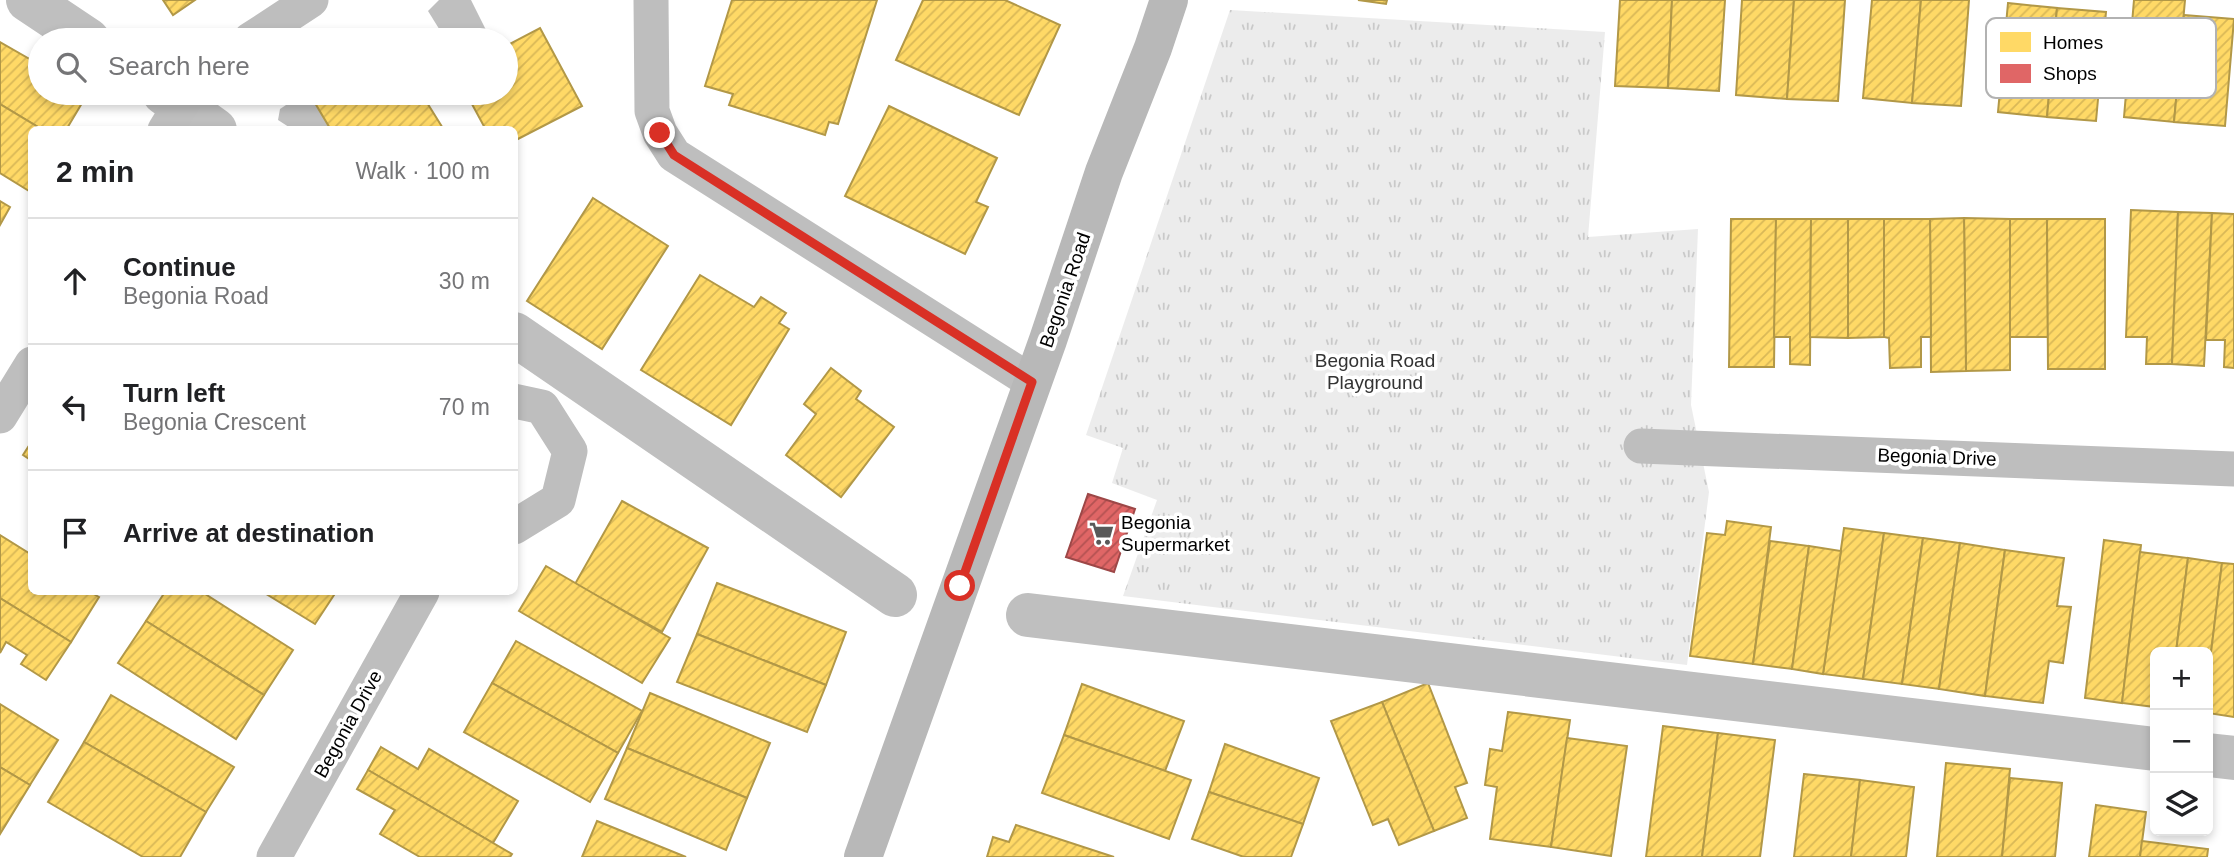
<!DOCTYPE html>
<html lang="en">
<head>
<meta charset="utf-8">
<style>
	body { margin:0; font-family:Arial,sans-serif; background:#f2f2f2; color:#202124 }
	.controls { position:absolute; right:21px; bottom:21px; display:grid; overflow:hidden; border-radius:10px; box-shadow:0 4px 10px #0003 }
	.controls button { width:63px; height:63px; display:grid; place-items:center; padding:0; border:0; border-bottom:2px solid #e0e0e0; background:#fff; color:#202124; font:35px sans-serif }
	.stop { position:absolute; width:21px; height:21px; margin:-16px; border:5px solid #d93025; border-radius:50%; background:#fff }
	.stop.end { background:#d93025; border-color:#fff; box-shadow:0 2px 7px #0008 }
	.list { margin:0; padding:0; list-style:none }
	h2 { display:flex; justify-content:space-between; align-items:center; height:91px; margin:0; padding:0 28px; font-size:30px }
	h2 small { font-size:23px; font-weight:400; color:#757577 }
	.list li { display:grid; grid-template-columns:46px 1fr auto; gap:21px; align-items:center; box-sizing:border-box; height:126px; padding:0 28px; border-top:2px solid #e0e0e0 }
	.list b { display:block; font-size:26px; white-space:nowrap }
	.list p { margin:0; font-size:23px; white-space:nowrap; color:#757577 }
	.list em { font-size:23px; font-style:normal; color:#757577 }
	.icon { flex:none; width:38px; height:38px; fill:none; stroke:currentColor; stroke-width:2; stroke-linecap:round; stroke-linejoin:round }
	.map { position:relative; flex:none; width:2234px; height:857px; overflow:hidden }
	.search { position:absolute; background:#fff; box-shadow:0 4px 10px #0003; left:28px; top:28px; width:490px; height:77px; display:flex; align-items:center; gap:18px; box-sizing:border-box; padding:0 24px; border-radius:38px; color:#757577; font-size:26px }
	.panel { position:absolute; background:#fff; box-shadow:0 4px 10px #0003; left:28px; top:126px; width:490px; height:469px; border-radius:10px }
	.map>svg:first-child { display:block }
</style>
</head>
<body>
<div class="map">
<svg width="2234" height="857" viewBox="0 0 2234 857">
	<defs>
		<pattern id="park-tufts" width="24" height="20" patternUnits="userSpaceOnUse" patternTransform="scale(1.75)"><rect width="24" height="20" fill="#ececec"/><path d="M3 7l-1-3M5 7V3M7 7l1-3M15 17l-1-3M17 17v-4M19 17l1-3" fill="none" stroke="#c9c9c9"/></pattern>
		<pattern id="homes-hatch" width="6" height="6" patternUnits="userSpaceOnUse" patternTransform="scale(1.75)"><rect width="6" height="6" fill="#ffd966"/><path d="M-1 1l2-2M0 6l6-6M5 7l2-2" fill="none" stroke="#d9b857"/></pattern>
		<pattern id="shops-hatch" width="6" height="6" patternUnits="userSpaceOnUse" patternTransform="scale(1.75)"><rect width="6" height="6" fill="#e06666"/><path d="M-1 1l2-2M0 6l6-6M5 7l2-2" fill="none" stroke="#b35252"/></pattern>
	</defs>
	<rect width="100%" height="100%" fill="#fff"/>
	<path fill="url(#park-tufts)" d="M1230,10L1605,32L1588,237L1698,229L1691,405L1709,492L1687,665L1123,596L1157,500L1112,483L1123,448L1086,435Z"/>
	<g fill="#bfbfbf">
		<path d="M439,0H471L491,40H446L428,11Z"/>
		<path d="M304,93H331L315,103L331,129H292L278,120L280,109Z"/>
	</g>
	<g fill="url(#homes-hatch)" stroke="#b29847" stroke-width="2">
		<path d="M163,0H195L173,15Z"/>
		<path d="M732,0H877L838,124L829,122L825,135L729,105L733,94L705,86Z"/>
		<path d="M923,0H1005L1060,25L1019,115L896,60Z"/>
		<path d="M1358,0H1387L1386,4Z"/>
		<path d="M1620,0H1672L1668,88L1615,86Z"/>
		<path d="M1672,0H1725L1719,91L1668,88Z"/>
		<path d="M1742,0H1794L1787,99L1736,95Z"/>
		<path d="M1794,0H1845L1838,101L1787,99Z"/>
		<path d="M1872,0H1921L1912,103L1863,98Z"/>
		<path d="M1921,0H1969L1961,106L1912,103Z"/>
		<path d="M2134,0H2185L2174,122L2124,117Z"/>
		<path d="M2008,3L2057,8L2047,117L1998,112Z"/>
		<path d="M2057,8L2106,12L2096,121L2047,117Z"/>
		<path d="M2184,15L2234,19L2225,126L2174,122Z"/>
		<path d="M540,28L582,106L514,141V130H486L466,93H506V46Z"/>
		<path d="M0,42L40,65V93H88L66,130H43L0,104Z"/>
		<path d="M331,93H421L444,130H331L315,103Z"/>
		<path d="M0,104L43,130H32V187L29,191L0,173Z"/>
		<path d="M889,106L997,158L976,202L988,207L965,254L845,196Z"/>
		<path d="M593,198L668,246L602,349L527,301Z"/>
		<path d="M0,201L10,207L0,225Z"/>
		<path d="M2131,210L2178,212L2172,364H2146L2147,337H2126Z"/>
		<path d="M2178,212L2212,213L2204,366L2172,364Z"/>
		<path d="M2212,213L2234,214V368L2224,367L2225,340H2206Z"/>
		<path d="M1964,218L2010,219V370L1966,371Z"/>
		<path d="M1964,218L1966,371L1931,372L1930,219Z"/>
		<path d="M1731,219H1776L1774,367H1729Z"/>
		<path d="M1776,219H1811L1810,365L1790,364V337H1774Z"/>
		<path d="M1811,219H1848V338L1810,337Z"/>
		<path d="M1848,219H1884V337L1848,338Z"/>
		<path d="M1884,219H1930L1931,337H1921V367L1890,368L1889,338L1884,337Z"/>
		<path d="M2010,219H2047L2048,337H2010Z"/>
		<path d="M2047,219H2105V369H2048Z"/>
		<path d="M700,275L754,307L761,297L786,313L779,323L789,329L731,425L641,370Z"/>
		<path d="M831,368L861,391L856,399L894,427L841,497L786,455L816,414L804,404Z"/>
		<path d="M32,441V461L23,455Z"/>
		<path d="M622,501L708,548L662,632L575,584Z"/>
		<path d="M1727,521L1771,527L1753,664L1690,656L1707,533L1725,535Z"/>
		<path d="M1844,528L1884,533L1863,679L1823,674Z"/>
		<path d="M1884,533L1923,538L1902,684L1863,679Z"/>
		<path d="M0,535L32,555V592H90L99,597L71,642L0,598Z"/>
		<path d="M1923,538L1960,543L1939,689L1902,684Z"/>
		<path d="M2104,540L2141,545L2122,703L2085,698Z"/>
		<path d="M1770,541L1809,546L1792,669L1753,664Z"/>
		<path d="M1960,543L2005,550L1985,696L1939,689Z"/>
		<path d="M1809,546L1841,551L1823,674L1792,669Z"/>
		<path d="M2005,550L2064,558L2057,606L2071,607L2063,663L2049,661L2043,703L1985,696Z"/>
		<path d="M2140,552L2188,558L2176,652H2155V707L2122,703Z"/>
		<path d="M2188,558L2222,563L2208,677V652H2176Z"/>
		<path d="M2222,563L2234,564V717L2208,713V677Z"/>
		<path d="M546,566L670,638L642,683L519,611Z"/>
		<path d="M717,583L846,632L826,685L697,634Z"/>
		<path d="M165,592H202L293,650L264,695L146,621Z"/>
		<path d="M263,592H336L315,624Z"/>
		<path d="M0,598L71,642L46,680L21,664L27,655L6,642L0,653Z"/>
		<path d="M146,621L264,695L236,739L118,663Z"/>
		<path d="M697,634L826,685L807,732L677,682Z"/>
		<path d="M516,641L642,711L618,753L492,683Z"/>
		<path d="M492,683L618,753L590,802L464,732Z"/>
		<path d="M1428,683L1467,783L1455,787L1467,818L1434,831L1382,702Z"/>
		<path d="M1082,684L1184,721L1165,771L1064,735Z"/>
		<path d="M650,693L770,743L747,798L627,748Z"/>
		<path d="M111,695L234,767L206,812L84,742Z"/>
		<path d="M1382,702L1434,831L1399,845L1388,819L1373,825L1331,721Z"/>
		<path d="M0,704L58,740L30,785L0,767Z"/>
		<path d="M1508,712L1570,720L1551,847L1490,839L1497,787L1485,785L1490,749L1502,751Z"/>
		<path d="M1663,726L1718,733L1702,857H1646Z"/>
		<path d="M1718,733L1775,740L1760,857H1702Z"/>
		<path d="M1064,735L1191,780L1169,839L1042,793Z"/>
		<path d="M1567,738L1627,746L1611,856L1551,847Z"/>
		<path d="M84,742L206,812L180,857H143L48,802Z"/>
		<path d="M1225,744L1319,778L1303,824L1209,792Z"/>
		<path d="M381,747L418,769L429,749L518,801L493,843L368,770Z"/>
		<path d="M627,748L747,798L726,850L605,799Z"/>
		<path d="M1946,763L2010,769L2002,857H1937Z"/>
		<path d="M0,767L30,785L0,834Z"/>
		<path d="M368,770L512,854L510,857H420L380,834L395,810L357,789Z"/>
		<path d="M1804,774L1860,780L1851,857H1794Z"/>
		<path d="M2010,778L2062,783L2055,857H2002Z"/>
		<path d="M1860,780L1914,787L1906,857H1851Z"/>
		<path d="M1209,792L1303,824L1291,857H1244L1192,839Z"/>
		<path d="M2096,805L2146,812L2140,857H2089Z"/>
		<path d="M597,821L686,857H582Z"/>
		<path d="M1016,825L1114,857H987L993,837L1009,842Z"/>
		<path d="M2142,841L2208,849L2207,857H2140Z"/>
	</g>
	<path fill="url(#shops-hatch)" stroke="#9d4747" stroke-width="2" d="M1088,494L1135,509L1114,572L1066,557Z"/>
	<g fill="none" stroke-linecap="round" stroke-linejoin="round">
		<g stroke="#bfbfbf" stroke-width="44">
			<path d="M28,0L88,40"/>
			<path d="M164,93L215,130"/>
			<path d="M514,334L895,595"/>
			<path d="M1028,615L2155,749"/>
			<path d="M2208,755L2234,758"/>
		</g>
		<g stroke="#bebebe" stroke-width="35">
			<path d="M651,0L652,111L660,133L674,155L1032,382"/>
			<path d="M250,40L311,0"/>
			<path d="M165,130L188,93"/>
			<path d="M514,401L542,407L570,451L558,500L514,527"/>
			<path d="M0,416L32,364"/>
			<path d="M1641,446L2234,469"/>
			<path d="M274,857L422,592"/>
		</g>
		<path stroke="#b8b8b8" stroke-width="38" d="M863,857L1048,340L1104,172L1153,48L1169,0"/>
	</g>
	<g fill="none" stroke-linecap="round" stroke-linejoin="round">
		<path stroke="#d93025" stroke-width="9" d="M660,133L674,155L1032,382L960,586"/>
	</g>
	<defs>
		<symbol id="supermarket-bare" viewBox="-9 -9 18 18"><path d="M-6-5.5h2.5l.6 2H6L4.5 2H-2.5L-4.4-4H-6ZM-1.5 3.2a1.3 1.3 0 1 0 .1 0ZM3 3.2a1.3 1.3 0 1 0 .1 0Z" fill="#595959" stroke="#fff" stroke-width="2.5" paint-order="stroke"/></symbol>
	</defs>
	<g fill-rule="evenodd">
		<use href="#supermarket-bare" x="1084" y="516" width="35" height="35"/>
	</g>
	<g text-anchor="middle" dominant-baseline="central" stroke-width="7" stroke-linejoin="round" paint-order="stroke">
		<g font-size="19" fill="#000" stroke="#fff">
			<text transform="translate(1065 290) rotate(-71)">Begonia Road</text>
			<text transform="translate(1937 457) rotate(2)">Begonia Drive</text>
			<text transform="translate(348 724) rotate(-61)">Begonia Drive</text>
		</g>
		<g font-size="19" fill="#333" stroke="#fff">
			<text x="1375" y="360">Begonia Road<tspan x="1375" dy="22">Playground</tspan></text>
		</g>
		<g font-size="19" fill="#000" stroke="#fff" text-anchor="start">
			<text x="1121" y="522">Begonia<tspan x="1121" dy="22">Supermarket</tspan></text>
		</g>
	</g>
	<rect x="1986" y="18" width="230" height="80" rx="10" fill="#fff" stroke="#b2b2b2" stroke-width="2"/>
	<rect x="2000" y="32" width="31" height="20" fill="#ffd966"/>
	<rect x="2000" y="64" width="31" height="19" fill="#e06666"/>
	<g font-size="19" fill="#000">
		<text x="2043" y="49">Homes</text>
		<text x="2043" y="80">Shops</text>
	</g>
</svg>
<div class="controls">
<button>+</button>
<button>−</button>
<button><svg class="icon" aria-label="layers" viewBox="0 0 24 24"><path d="M12 4l9 5-9 5-9-5zM3 14l9 5 9-5"/></svg></button>
</div>
<div class="stop" style="left:960px;top:586px"></div>
<div class="stop end" style="left:660px;top:133px"></div>
<div class="search"><svg class="icon" aria-label="search" viewBox="0 0 24 24"><circle cx="10" cy="10" r="6"/><path d="M15 15l6 6"/></svg>Search here</div>
<section class="panel">
<h2>2 min<small>Walk · 100 m</small></h2>
<ul class="list">
<li><svg class="icon" aria-label="ahead" viewBox="0 0 24 24"><path d="M12 20V5M6 11l6-6 6 6"/></svg><div><b>Continue</b><p>Begonia Road</p></div><em>30 m</em></li>
<li><svg class="icon" aria-label="left" viewBox="0 0 24 24"><path d="M17 20v-9H6M10 6l-5 5 5 5"/></svg><div><b>Turn left</b><p>Begonia Crescent</p></div><em>70 m</em></li>
<li><svg class="icon" aria-label="arrive" viewBox="0 0 24 24"><path d="M6 21V4h12l-3 4 3 4H6"/></svg><div><b>Arrive at destination</b></div></li>
</ul>
</section>
</div>
</body>
</html>
